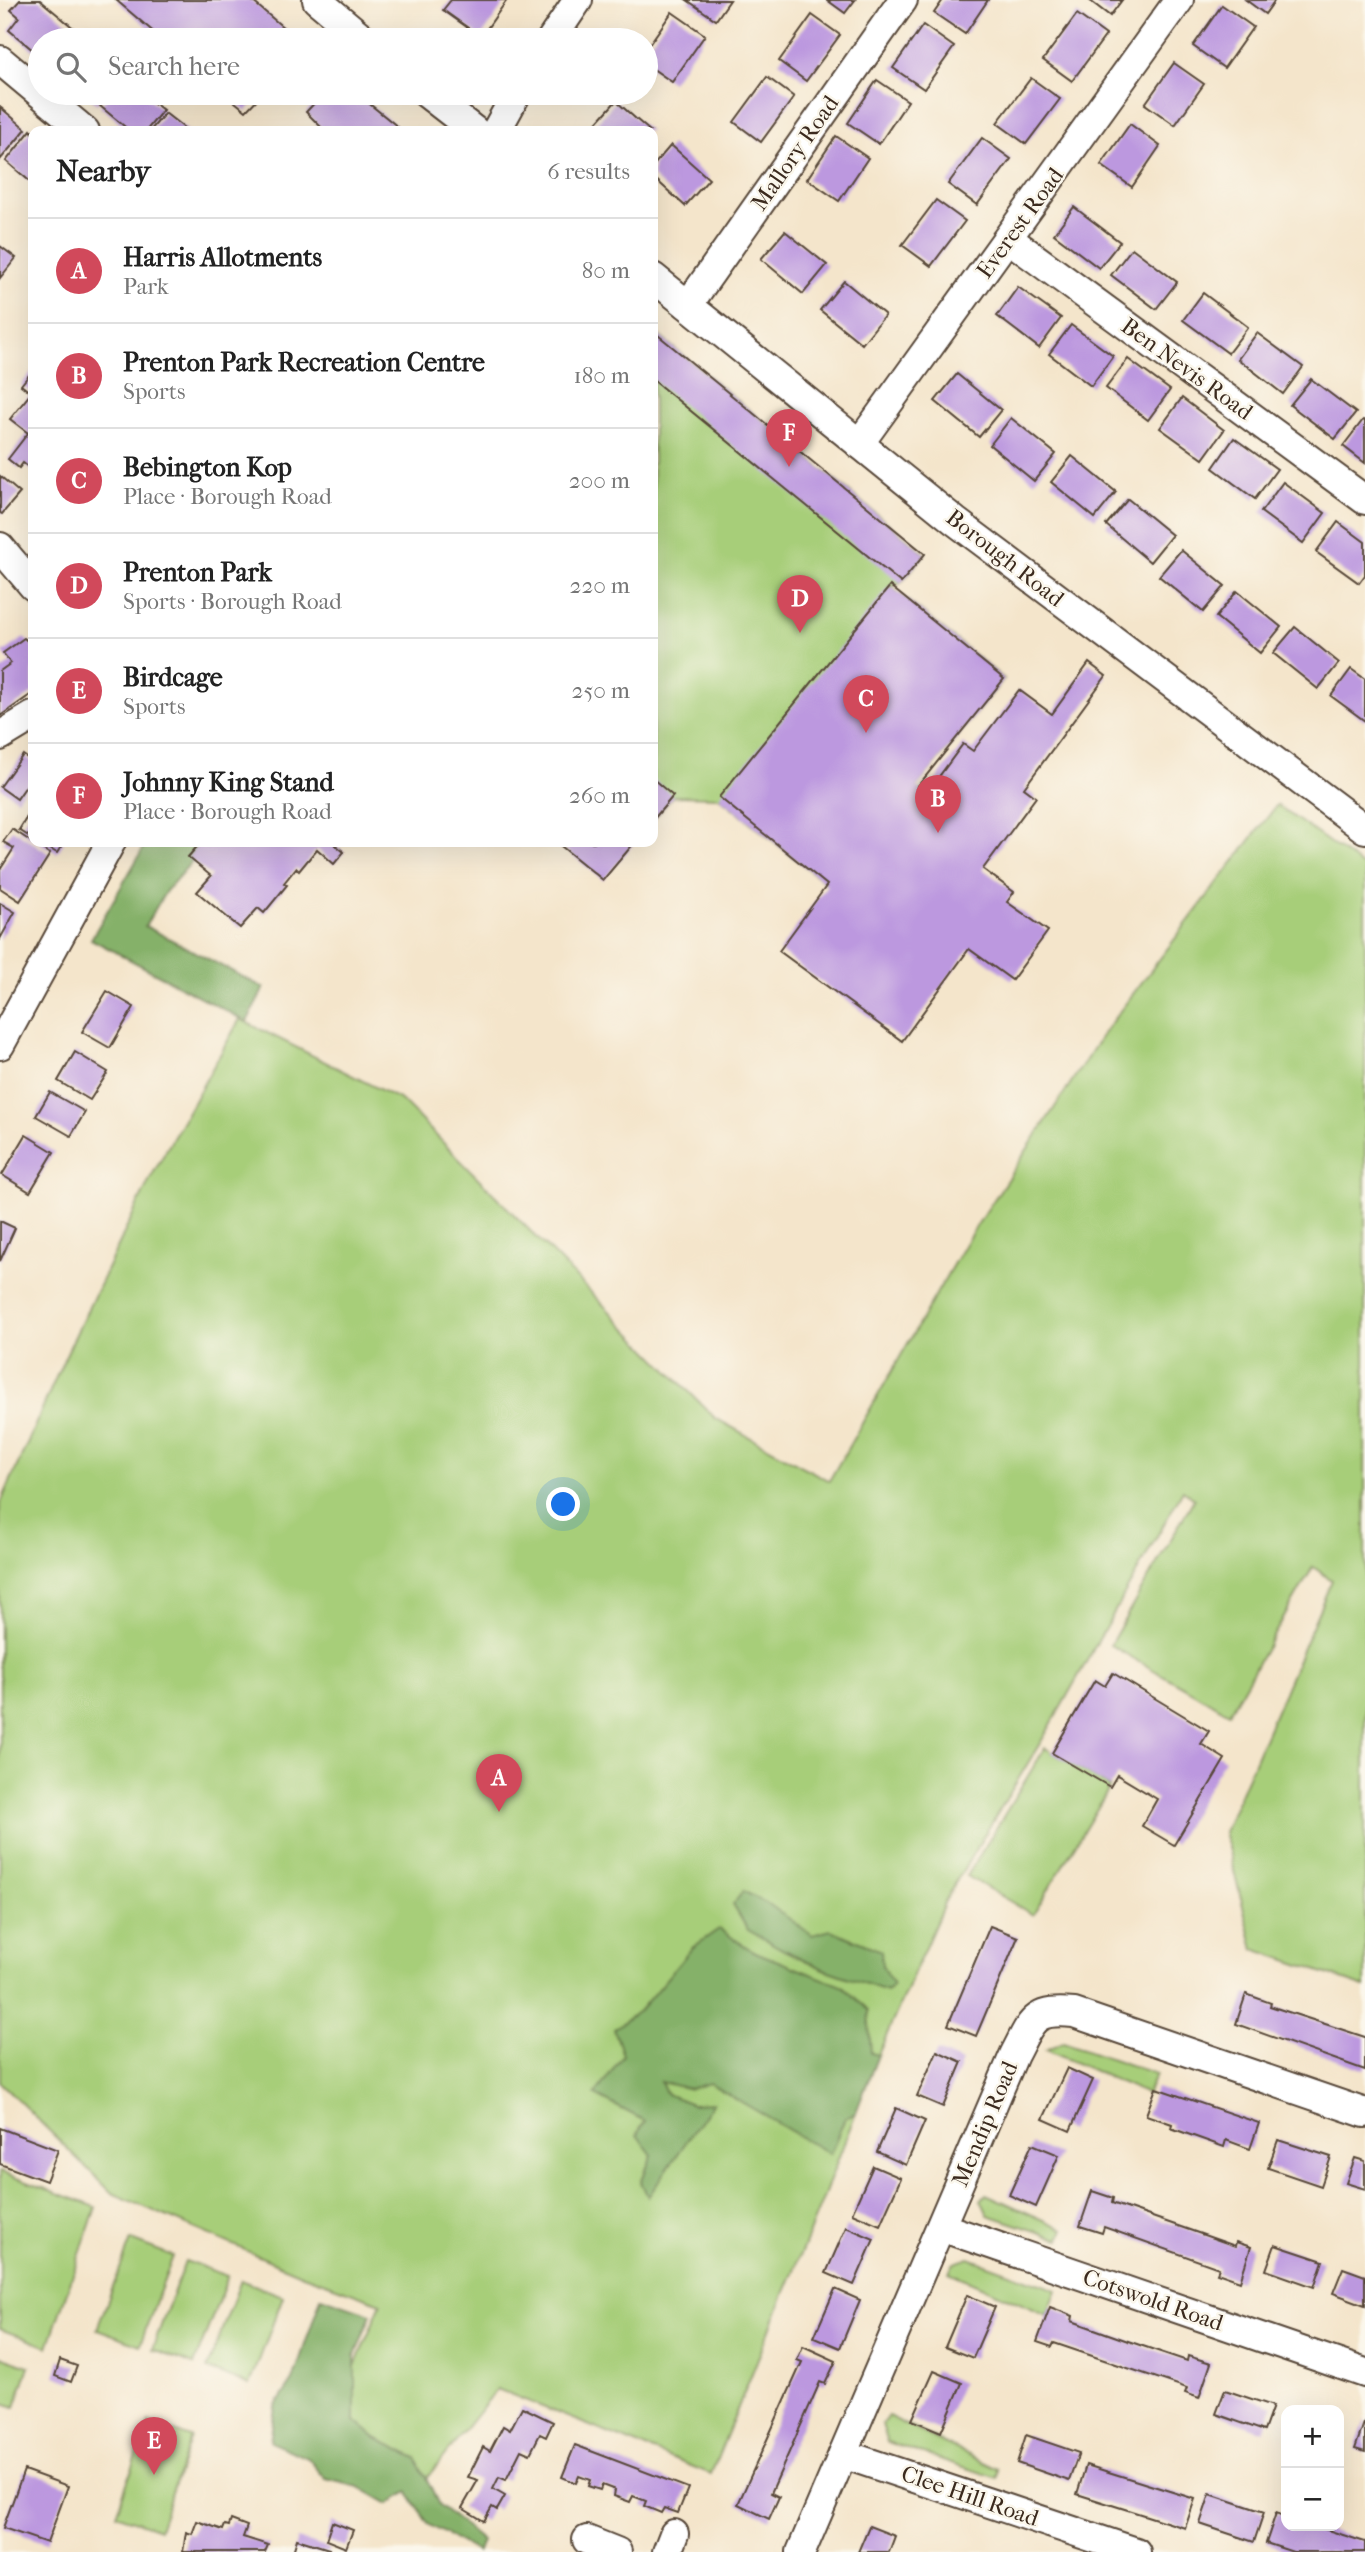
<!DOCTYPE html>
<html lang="en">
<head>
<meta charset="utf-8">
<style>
	body { margin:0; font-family:"IM FELL French Canon",serif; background:#f6f6f6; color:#222 }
	.controls { position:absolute; right:21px; bottom:21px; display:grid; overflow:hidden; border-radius:14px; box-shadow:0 7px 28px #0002 }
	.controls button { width:63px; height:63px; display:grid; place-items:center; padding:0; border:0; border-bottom:2px solid #e0e0e0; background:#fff; color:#222; font:35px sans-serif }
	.you { position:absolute; left:564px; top:1505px; width:24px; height:24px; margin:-18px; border:5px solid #fff; border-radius:50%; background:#1a73e8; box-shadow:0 0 0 10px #1a73e833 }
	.badge { display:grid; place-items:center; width:46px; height:46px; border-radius:50%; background:#d1495b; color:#fff; font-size:23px; font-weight:700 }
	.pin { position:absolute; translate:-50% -58px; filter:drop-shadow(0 2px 4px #0008) }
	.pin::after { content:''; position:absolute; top:37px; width:24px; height:21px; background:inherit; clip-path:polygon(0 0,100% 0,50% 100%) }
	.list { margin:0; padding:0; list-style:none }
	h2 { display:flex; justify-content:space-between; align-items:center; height:91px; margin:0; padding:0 28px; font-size:30px }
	h2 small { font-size:23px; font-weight:400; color:#767676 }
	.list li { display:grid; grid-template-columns:46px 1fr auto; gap:21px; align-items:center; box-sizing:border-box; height:105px; padding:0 28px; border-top:2px solid #e0e0e0 }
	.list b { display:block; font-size:26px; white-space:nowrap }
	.list p { margin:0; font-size:23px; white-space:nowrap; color:#767676 }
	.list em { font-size:23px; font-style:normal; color:#767676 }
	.icon { flex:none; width:38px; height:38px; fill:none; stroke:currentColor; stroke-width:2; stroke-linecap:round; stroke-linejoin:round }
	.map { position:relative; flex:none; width:1365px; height:2552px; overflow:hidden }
	.search { position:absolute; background:#fff; box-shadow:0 7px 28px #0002; left:28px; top:28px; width:630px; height:77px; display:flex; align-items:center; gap:18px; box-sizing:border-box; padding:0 24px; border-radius:38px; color:#767676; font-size:26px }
	.panel { position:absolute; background:#fff; box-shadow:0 7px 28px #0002; left:28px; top:126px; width:630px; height:721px; border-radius:14px }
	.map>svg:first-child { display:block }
</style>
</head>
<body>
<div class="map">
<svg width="1365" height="2552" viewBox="0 0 1365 2552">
	<rect width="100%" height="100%" fill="#fbf7ec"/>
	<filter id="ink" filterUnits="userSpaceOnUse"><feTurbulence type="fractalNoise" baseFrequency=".0143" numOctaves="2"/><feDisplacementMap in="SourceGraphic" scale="14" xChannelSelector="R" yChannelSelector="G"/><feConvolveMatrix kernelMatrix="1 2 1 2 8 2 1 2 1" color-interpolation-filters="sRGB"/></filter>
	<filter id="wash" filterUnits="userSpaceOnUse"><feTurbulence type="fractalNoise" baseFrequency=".00686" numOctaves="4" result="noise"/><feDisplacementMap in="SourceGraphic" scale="28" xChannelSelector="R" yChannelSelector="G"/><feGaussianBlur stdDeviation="1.57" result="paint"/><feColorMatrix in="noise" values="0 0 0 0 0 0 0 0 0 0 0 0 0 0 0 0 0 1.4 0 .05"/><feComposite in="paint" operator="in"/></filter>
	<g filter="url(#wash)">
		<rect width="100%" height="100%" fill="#f4e5cb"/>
		<g fill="#a7ce79" stroke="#717c4c" stroke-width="2">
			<path d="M653,331L925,554L901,583L891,587L1004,679L833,889L719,797L673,796L653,820Z"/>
			<path d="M1277,805L1365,868V1987L1254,1949L1224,1832L1332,1580L1313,1567L1229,1713L1110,1645L1194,1499L1183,1490L1048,1730L948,1895L878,2055L822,2201L711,2474L497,2389L418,2489L332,2422L381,2303L303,2275L112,2193L0,2082V1505L65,1357L150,1179L240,1019L401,1100L715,1418L829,1481L966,1242L1107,1028Z"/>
			<path d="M1045,1748L1110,1787L1033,1915L967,1876Z"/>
			<path d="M1063,2042L1156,2074L1147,2094L1046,2050Z"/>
			<path d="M0,2172L96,2207L48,2347L0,2329Z"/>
			<path d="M986,2194L1064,2229L1060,2239L988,2215L981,2200Z"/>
			<path d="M131,2240L173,2256L140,2345L97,2329Z"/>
			<path d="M969,2258L1057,2290L1047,2315L949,2272L954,2263Z"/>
			<path d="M185,2261L228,2276L194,2365L152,2350Z"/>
			<path d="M241,2280L283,2296L250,2385L207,2369Z"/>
			<path d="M0,2356L29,2366L15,2407L0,2402Z"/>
			<path d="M888,2416L998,2469L997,2478L887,2442L882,2424Z"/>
			<path d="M149,2422L191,2437L159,2529L116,2514Z"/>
		</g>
		<g fill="#85b169" stroke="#606e44" stroke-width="2">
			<path d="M147,842L199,844L189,857L193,860L166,891L145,926L264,988L247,1022L91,939Z"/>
			<path d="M743,1891L770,1905L812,1935L831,1930L881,1951L882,1966L893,1985L887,1991L826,1970L784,1950L748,1930L733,1905Z"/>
			<path d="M719,1929L753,1951L844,1987L868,2010L871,2053L878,2055L855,2114L845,2118L830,2154L709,2083L690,2089L661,2082L666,2094L692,2104L713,2103L648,2197L641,2182L652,2155L637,2135L645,2121L595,2095L623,2055L614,2029L641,2009L692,1948Z"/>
			<path d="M321,2297L371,2314L355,2356V2421L374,2437L416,2458L439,2505L482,2541L478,2552L428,2524L408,2492L389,2504L359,2487L326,2479L308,2458L270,2442L275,2407L293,2380Z"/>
		</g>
		<g id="blocks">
			<g fill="#bc98df">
				<path d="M20,0H40L83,36L80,40H40V56L9,30L19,17L11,10Z"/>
				<path d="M116,0H251L298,40H163Z"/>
				<path d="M451,0H507L481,37L443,10Z"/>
				<path d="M687,0H730L716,20Z"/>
				<path d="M827,0H855L845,13Z"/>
				<path d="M943,0H988L965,34L934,13Z"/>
				<path d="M1089,0H1122L1110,16Z"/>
				<path d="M1246,0H1275L1265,14Z"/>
				<path d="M1222,5L1253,27L1224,68L1193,46Z"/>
				<path d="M672,12L705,35L672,82L646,64V49Z"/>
				<path d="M1077,14L1106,35L1072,81L1043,60Z"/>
				<path d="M812,15L840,35L806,81L779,61Z"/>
				<path d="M923,25L954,47L924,89L893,68Z"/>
				<path d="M1174,63L1204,84L1175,125L1145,104Z"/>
				<path d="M767,77L794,97L761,142L734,122Z"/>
				<path d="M1031,78L1060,99L1026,144L997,123Z"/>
				<path d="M877,80L908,101L879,144L848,123Z"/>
				<path d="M84,93H106L97,104Z"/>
				<path d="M112,93H141L163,110L146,131H130L100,106Z"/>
				<path d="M224,93H263L246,111Z"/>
				<path d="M318,93H356L403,131H325L306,112L321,96Z"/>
				<path d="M616,101L636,119L650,131H595L592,128Z"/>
				<path d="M0,107L26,129L0,160Z"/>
				<path d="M165,113L188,131H150Z"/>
				<path d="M1130,124L1160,146L1132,187L1101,165Z"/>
				<path d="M31,130L33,133V184L6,161Z"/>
				<path d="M836,136L868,158L839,201L807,179Z"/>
				<path d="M982,138L1011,159L977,205L948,184Z"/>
				<path d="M671,145L709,179L685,206L653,177V166Z"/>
				<path d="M936,200L965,221L931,266L902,245Z"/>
				<path d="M1074,207L1120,242L1099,268L1054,234Z"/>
				<path d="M785,231L827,265L803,294L761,259Z"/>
				<path d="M0,246L16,258L0,278Z"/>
				<path d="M1132,248L1177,282L1156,309L1111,275Z"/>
				<path d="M844,281L885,315L862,344L820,310Z"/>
				<path d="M1018,287L1061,318L1039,348L997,316Z"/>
				<path d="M1203,293L1248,327L1228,353L1183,320Z"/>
				<path d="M1071,325L1113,356L1091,386L1049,354Z"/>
				<path d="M653,331L925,554L901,583L653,380Z"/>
				<path d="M1257,333L1303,367L1283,394L1238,359Z"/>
				<path d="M1128,359L1170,390L1148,420L1106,388Z"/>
				<path d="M33,370V471L23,463L19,468L8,459L28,433L10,419L31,393L21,385Z"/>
				<path d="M957,374L1001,410L979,437L935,401Z"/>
				<path d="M1311,379L1356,413L1335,439L1290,405Z"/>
				<path d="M1182,398L1224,430L1203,459L1160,428Z"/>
				<path d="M1011,418L1056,454L1034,481L990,445Z"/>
				<path d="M1363,420L1365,421V463L1343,446Z"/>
				<path d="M1234,438L1277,469L1255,499L1213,468Z"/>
				<path d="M1072,456L1116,492L1095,518L1051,482Z"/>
				<path d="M0,476L20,493L2,514L0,513Z"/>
				<path d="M1283,482L1325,513L1303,543L1261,512Z"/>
				<path d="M1128,499L1172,535L1150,562L1106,525Z"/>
				<path d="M1338,522L1365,542V575L1359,583L1316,552Z"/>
				<path d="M1181,550L1225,586L1203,612L1159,576Z"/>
				<path d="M890,586L1004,679L917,787L926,794L963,744L973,751L1019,690L1052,714L1089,663L1106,676L1024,788L1036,797L983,869L1014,892L1007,902L1048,931L1012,980L969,949L902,1041L779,951L827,885L719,797Z"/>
				<path d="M1237,591L1281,627L1260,653L1216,617Z"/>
				<path d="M1295,627L1339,663L1318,689L1273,653Z"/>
				<path d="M24,638L33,646V693L0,716V671L11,663L3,653Z"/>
				<path d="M1351,669L1365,679V721L1331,696Z"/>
				<path d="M23,755L33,762V776L17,799L0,787Z"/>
				<path d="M653,779L673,796L653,820Z"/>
				<path d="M33,807V839L19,830Z"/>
				<path d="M12,829L50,854L20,901L0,888V870L14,848L3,842Z"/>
				<path d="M38,842H64L57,853Z"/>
				<path d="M201,842H332L344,852L334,864L317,849L299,871L296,868L284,883L287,885L264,913L258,908L240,928L197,892L211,876L188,857Z"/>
				<path d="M556,842H635L603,880Z"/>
				<path d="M0,903L15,912L0,939Z"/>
				<path d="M107,991L134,1007L110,1048L82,1032Z"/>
				<path d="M75,1052L108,1072L90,1100L58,1081Z"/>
				<path d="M50,1092L85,1112L71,1136L36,1116Z"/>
				<path d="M26,1135L54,1152L30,1192L2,1175Z"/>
				<path d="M0,1221L15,1228L0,1261Z"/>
				<path d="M1113,1673L1209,1731L1201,1744L1225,1759L1174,1845L1142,1826L1157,1799L1117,1775L1110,1787L1052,1753L1095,1680L1105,1686Z"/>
				<path d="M990,1926L1018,1937L976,2036L948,2025Z"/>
				<path d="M1246,1994L1271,2003L1270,2006L1365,2037V2070L1236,2024Z"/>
				<path d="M937,2051L962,2062L943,2107L917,2096Z"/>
				<path d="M1067,2068L1093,2080L1070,2131L1043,2119Z"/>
				<path d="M1156,2088L1259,2123L1250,2149L1226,2140L1224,2147L1171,2128L1172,2124L1146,2115Z"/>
				<path d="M896,2108L925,2121L906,2165L877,2152Z"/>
				<path d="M0,2128L58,2150L46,2181L0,2164Z"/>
				<path d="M1278,2140L1331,2157L1321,2186L1268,2168Z"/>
				<path d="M1032,2144L1059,2155L1036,2207L1009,2195Z"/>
				<path d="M1355,2158L1365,2161V2189L1346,2183Z"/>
				<path d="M873,2166L901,2178L880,2225L852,2213Z"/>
				<path d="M1092,2191L1113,2198L1112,2203L1201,2234L1235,2246L1236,2242L1251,2247L1240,2281L1217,2273L1219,2268L1104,2227L1102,2233L1080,2226Z"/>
				<path d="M846,2227L874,2239L854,2285L826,2273Z"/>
				<path d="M1275,2245L1323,2261L1314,2287L1266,2270Z"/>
				<path d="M1343,2268L1365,2276V2305L1333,2293Z"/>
				<path d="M835,2289L860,2300L840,2348L814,2337Z"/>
				<path d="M967,2295L995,2307L973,2358L945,2347Z"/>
				<path d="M1050,2307L1073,2316L1072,2321L1128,2341L1187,2361L1188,2356L1211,2363L1199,2398L1185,2393L1187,2388L1054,2343L1052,2347L1037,2342Z"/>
				<path d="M803,2346L836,2361L825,2384L820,2382L771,2493L779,2497L769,2519L738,2504L802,2362L797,2360Z"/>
				<path d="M60,2360L77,2366L71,2382L55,2376Z"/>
				<path d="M934,2371L962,2383L941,2432L912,2420Z"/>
				<path d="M1225,2390L1273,2406L1264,2431L1216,2414Z"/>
				<path d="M522,2407L553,2422L546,2437L540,2434L530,2454L521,2450L506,2480L499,2477L493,2489L505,2496L497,2510L492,2507L484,2521L462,2508L478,2480L468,2477L483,2447L490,2451L503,2426L510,2430Z"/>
				<path d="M1365,2420V2452L1355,2449Z"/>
				<path d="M1026,2435L1079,2453L1069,2481L1017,2463Z"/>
				<path d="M575,2445L688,2488L678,2513L664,2508L661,2513L644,2506L646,2501L633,2496L630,2502L614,2496L615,2490L602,2485L600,2490L588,2486L590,2480L579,2476L576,2483L562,2477Z"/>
				<path d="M1086,2465L1195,2499L1185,2528L1077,2494Z"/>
				<path d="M24,2470L68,2486L47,2543L3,2528Z"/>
				<path d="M1210,2494L1264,2512L1254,2542L1200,2524Z"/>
				<path d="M1276,2513L1286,2517V2526H1315L1365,2542V2552H1293L1266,2543Z"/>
				<path d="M231,2520L247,2526L243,2537L268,2545L265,2552H183L186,2532L192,2534L197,2521L223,2530L225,2525L229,2526Z"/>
				<path d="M332,2522L353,2530L346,2548L326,2540Z"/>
				<path d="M869,2526L895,2536L889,2552H858Z"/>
				<path d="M297,2539L329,2549L328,2552H293Z"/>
			</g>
		</g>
	</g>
	<g filter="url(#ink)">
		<use href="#blocks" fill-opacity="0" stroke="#574638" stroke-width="2"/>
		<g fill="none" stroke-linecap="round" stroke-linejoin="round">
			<defs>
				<g id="minor">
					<path d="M317,0L365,40"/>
					<path d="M551,40L578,0"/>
					<path d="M0,60L85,131"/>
					<path d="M426,93L475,131"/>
					<path d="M496,131L517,93"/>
					<path d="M1009,239L1365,500"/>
					<path d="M653,277L955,521L1365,829"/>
					<path d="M688,305L903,0"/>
					<path d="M859,444L1179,0"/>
					<path d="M0,547L33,586"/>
					<path d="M0,736L33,716"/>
					<path d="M0,1045L111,842"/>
					<path d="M941,2227L1365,2373"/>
					<path d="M843,2454L1136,2552"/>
					<path d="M587,2540L617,2552"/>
					<path d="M667,2552L674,2534"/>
					<path d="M801,2552L1014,2055C1032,2021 1032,2009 1074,2013L1365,2113"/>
				</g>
			</defs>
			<use href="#minor" stroke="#574638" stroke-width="32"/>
			<use href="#minor" stroke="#fff" stroke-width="28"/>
		</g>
	</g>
	<g text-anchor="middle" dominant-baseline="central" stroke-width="5" stroke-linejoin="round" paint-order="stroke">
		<g font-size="23" fill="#3b2a1e" stroke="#fbf7ec">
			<text transform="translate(795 153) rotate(-55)">Mallory Road</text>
			<text transform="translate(1020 223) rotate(-54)">Everest Road</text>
			<text transform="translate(1187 369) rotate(36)">Ben Nevis Road</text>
			<text transform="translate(1005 558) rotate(38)">Borough Road</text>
			<text transform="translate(985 2124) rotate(-67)">Mendip Road</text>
			<text transform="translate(1153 2300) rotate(19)">Cotswold Road</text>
			<text transform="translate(970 2496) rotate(19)">Clee Hill Road</text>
		</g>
	</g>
</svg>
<div class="controls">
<button>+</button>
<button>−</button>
</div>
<div class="you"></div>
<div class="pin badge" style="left:499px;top:1812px">A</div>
<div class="pin badge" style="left:938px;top:833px">B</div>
<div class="pin badge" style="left:866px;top:733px">C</div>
<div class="pin badge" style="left:800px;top:633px">D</div>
<div class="pin badge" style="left:154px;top:2475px">E</div>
<div class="pin badge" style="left:789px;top:467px">F</div>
<div class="search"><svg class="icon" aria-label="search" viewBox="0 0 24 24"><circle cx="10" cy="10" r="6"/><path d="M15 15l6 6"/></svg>Search here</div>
<section class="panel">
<h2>Nearby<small>6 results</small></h2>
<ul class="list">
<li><span class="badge">A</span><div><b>Harris Allotments</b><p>Park</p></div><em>80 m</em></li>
<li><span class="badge">B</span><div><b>Prenton Park Recreation Centre</b><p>Sports</p></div><em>180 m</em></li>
<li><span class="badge">C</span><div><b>Bebington Kop</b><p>Place · Borough Road</p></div><em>200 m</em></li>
<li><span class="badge">D</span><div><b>Prenton Park</b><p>Sports · Borough Road</p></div><em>220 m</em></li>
<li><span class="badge">E</span><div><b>Birdcage</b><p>Sports</p></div><em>250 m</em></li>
<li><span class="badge">F</span><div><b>Johnny King Stand</b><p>Place · Borough Road</p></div><em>260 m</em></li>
</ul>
</section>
</div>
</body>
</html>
